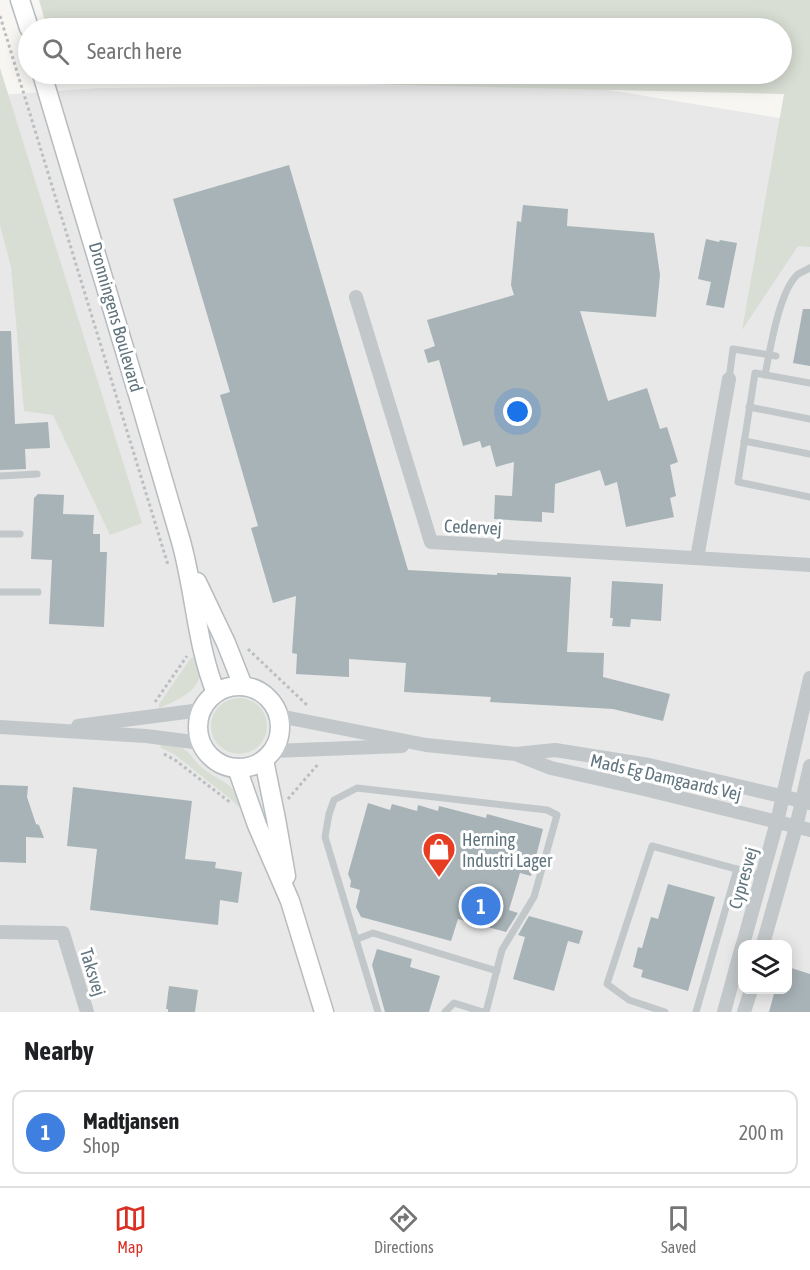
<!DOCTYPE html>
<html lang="en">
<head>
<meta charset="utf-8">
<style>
	body { margin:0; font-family:"Asap Condensed",sans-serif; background:#f6f6f6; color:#202124 }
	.controls { position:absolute; right:18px; bottom:18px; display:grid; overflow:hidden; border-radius:12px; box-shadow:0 3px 15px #0003 }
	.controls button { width:54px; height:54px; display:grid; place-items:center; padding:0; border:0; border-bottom:2px solid #e0e0e0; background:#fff; color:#202124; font:30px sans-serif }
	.you { position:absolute; left:518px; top:412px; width:21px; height:21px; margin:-15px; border:4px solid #fff; border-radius:50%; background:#1a73e8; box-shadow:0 0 0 9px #1a73e833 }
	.badge { display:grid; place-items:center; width:39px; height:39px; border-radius:50%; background:#d93025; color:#fff; font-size:20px; font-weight:700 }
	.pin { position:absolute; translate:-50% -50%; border:3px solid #fff; box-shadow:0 2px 6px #0006 }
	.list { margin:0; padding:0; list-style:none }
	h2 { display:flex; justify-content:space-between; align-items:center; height:78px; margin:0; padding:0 24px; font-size:26px }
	h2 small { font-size:20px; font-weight:400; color:#757577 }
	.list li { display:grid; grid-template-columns:39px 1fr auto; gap:18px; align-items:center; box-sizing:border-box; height:84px; margin:0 12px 12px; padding:0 12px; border:2px solid #e0e0e0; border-radius:12px }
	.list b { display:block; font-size:22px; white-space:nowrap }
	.list p { margin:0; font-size:20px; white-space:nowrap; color:#757577 }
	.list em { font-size:20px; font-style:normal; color:#757577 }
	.icon { flex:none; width:33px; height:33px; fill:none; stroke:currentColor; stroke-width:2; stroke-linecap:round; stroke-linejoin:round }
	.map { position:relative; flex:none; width:810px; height:1012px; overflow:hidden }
	.search { position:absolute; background:#fff; box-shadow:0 3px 15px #0003; left:18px; right:18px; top:18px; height:66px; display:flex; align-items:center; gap:15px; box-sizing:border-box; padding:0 21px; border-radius:33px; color:#757577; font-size:22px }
	.sheet { height:174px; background:#fff }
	nav { display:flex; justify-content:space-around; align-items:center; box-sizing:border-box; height:84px; border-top:2px solid #e0e0e0; background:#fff; font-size:16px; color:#757577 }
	nav a { display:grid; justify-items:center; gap:3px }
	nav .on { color:#d93025 }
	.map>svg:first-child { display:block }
</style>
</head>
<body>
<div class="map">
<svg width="810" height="1012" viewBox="0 0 810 1012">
	<rect width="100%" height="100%" fill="#f7f6f3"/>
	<path fill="#e7e8e7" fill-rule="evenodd" d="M572,84L810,123V1012H0V95L99,88ZM742,944H788V990H742Z"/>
	<g fill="#d9ded4">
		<path d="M39,0H810V247L798,246L742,330L784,94L61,77L60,74H782V28H47Z"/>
		<path d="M0,68L142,523L110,535L53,415L24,411L11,267L0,225Z"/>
		<path d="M200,656C200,661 202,666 201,671C199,692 176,701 159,708V704L191,658Z"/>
		<circle cx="239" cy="726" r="28"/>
		<path d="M160,743C166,743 173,743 179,746C188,750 193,759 200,766C219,783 235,780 243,809L240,808L233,801L174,754L161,748Z"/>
	</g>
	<g fill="#a8b3b7">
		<path d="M289,165L408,570L497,575V573L571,577L567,652L604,653L603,677L670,694L663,721L613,709L490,702L491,697L404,692L406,663L349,659V677L296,674L297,654L292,653L296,596L273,603L251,528L258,526L220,395L230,392L173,199Z"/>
		<path d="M523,205L568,209L567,226L654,233L660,275L656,317L580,311L608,401L647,388L660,429L667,427L678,462L670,465L676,496L670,498L674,517L626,527L617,482L605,486L600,470L555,484L554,513L542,512V522L494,519L495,495L512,496L514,462L496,467L490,445L482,448L480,441L463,446L439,360L428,363L424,350L435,346L427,320L514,295L511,285L517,221L521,222Z"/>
		<path d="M706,239L719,242L720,240L737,243L724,308L706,305L711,282L698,279Z"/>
		<path d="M803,309H810V366L793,363Z"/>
		<path d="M0,331H11L15,424L48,422L50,448L25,449L26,469L0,470Z"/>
		<path d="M38,494L64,495L63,514L94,515L93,534H100V552H107L104,627L49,624L52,560L31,559L34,498Z"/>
		<path d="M612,581L663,584L661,621L631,619L630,627L612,626L613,618H610Z"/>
		<path d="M0,785L28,786L27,797L36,824L39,825L44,838L26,837V863L0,862Z"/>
		<path d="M73,787L192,801L185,859L216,862L215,868L242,872L238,903L220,900L218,925L90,910L97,849L67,846Z"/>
		<path d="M368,803L390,810L392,804L417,811L418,805L438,811L439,806L486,818L487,814L543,829L531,876L520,873L509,910L518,913L506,932L458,919L451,941L361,917L356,907L360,890L350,887L351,881L348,874Z"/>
		<path d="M668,884L715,897L688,991L641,977L643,970L633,967L638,947L642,948L651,917L658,919Z"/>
		<path d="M529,916L583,931L579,944L568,941L554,991L513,979L525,937L518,935Z"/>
		<path d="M377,949L412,959L410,967L440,976L429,1012H385L372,965Z"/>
		<path d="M788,967L810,974V1012H769L775,990H788Z"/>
		<path d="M169,986L198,990L195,1012H168V1009H166Z"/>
	</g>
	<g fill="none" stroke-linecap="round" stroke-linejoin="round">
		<defs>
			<g id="secondary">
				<path d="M20,0L29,28"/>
				<path d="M42,74C89,228 135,383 180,538C195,589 196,644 216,693"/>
				<path d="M197,582L226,643L243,686"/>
				<circle cx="239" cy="727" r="41"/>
				<path d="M264,760L276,819L286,876"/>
				<path d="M237,768L257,825L290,901L324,1012"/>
			</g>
		</defs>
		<use href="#secondary" stroke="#b6bcc0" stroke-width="21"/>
		<g stroke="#bcbfc1" stroke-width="3" stroke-dasharray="3 3" stroke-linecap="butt">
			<path d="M0,16L168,565"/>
			<path d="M248,649L308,706"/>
			<path d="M155,702L187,656"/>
			<path d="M164,754L175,760L231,803"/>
			<path d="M288,799L319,763"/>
		</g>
		<g stroke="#c2c7c9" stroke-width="7">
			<path d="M765,375C770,350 779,292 797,275C801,272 806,270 810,268"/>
			<path d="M729,379L733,349L776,356"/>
			<path d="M810,383L755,373L738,482L810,497"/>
			<path d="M749,407L810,419"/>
			<path d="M744,441L810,454"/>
			<path d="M0,476L37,474"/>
			<path d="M0,534H20"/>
			<path d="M0,592H38"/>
			<path d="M357,939L373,933L497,971"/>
			<path d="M378,1012L325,837L329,814L334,800L357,788L547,810L557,815L534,897L502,950L486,1012"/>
			<path d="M445,1012L454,1003L483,1012"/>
			<path d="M665,1012L629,1000L607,984L652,846L762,876"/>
			<path d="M696,1012L737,869"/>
		</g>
		<g stroke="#c2c7c9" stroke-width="14">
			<path d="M356,297L431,542L810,565"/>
			<path d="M697,558L729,379"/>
			<path d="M279,716L426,745L516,754L555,750L649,765L810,803"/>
			<path d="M78,726L201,710"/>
			<path d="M0,727L146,736L201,743"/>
			<path d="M273,751L402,746"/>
			<path d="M518,755L551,768L644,789L810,830"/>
			<path d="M0,932L63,933L87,1012"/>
			<path d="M743,944L777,822L810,678"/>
			<path d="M763,944L796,827L810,766"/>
			<path d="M724,1012L742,946"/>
			<path d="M744,1012L751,990"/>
		</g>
		<use href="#secondary" stroke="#fff" stroke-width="18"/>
	</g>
	<defs>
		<symbol id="shop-pin" viewBox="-11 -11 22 30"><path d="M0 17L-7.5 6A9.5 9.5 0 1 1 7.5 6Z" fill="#e73e23" stroke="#fff"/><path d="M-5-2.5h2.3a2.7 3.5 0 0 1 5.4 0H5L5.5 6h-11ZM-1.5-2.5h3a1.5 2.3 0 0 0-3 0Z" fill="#fff"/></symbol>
	</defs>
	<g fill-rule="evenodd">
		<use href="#shop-pin" x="420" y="830" width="38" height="52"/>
	</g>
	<g text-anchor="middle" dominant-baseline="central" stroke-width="6" stroke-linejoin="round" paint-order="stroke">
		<g font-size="18" fill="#61757f" stroke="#fff">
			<text transform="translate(116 317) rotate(74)">Dronningens Boulevard</text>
			<text transform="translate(473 527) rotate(3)">Cedervej</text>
			<text transform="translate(666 777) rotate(13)">Mads Eg Damgaards Vej</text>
			<text transform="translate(743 878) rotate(-74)">Cypresvej</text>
			<text transform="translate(93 972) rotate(73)">Taksvej</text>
		</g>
		<g font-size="18" fill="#61757f" stroke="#fff" text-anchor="start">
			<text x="462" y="839">Herning<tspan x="462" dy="21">Industri Lager</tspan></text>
		</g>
	</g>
</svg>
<div class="controls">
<button><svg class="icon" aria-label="layers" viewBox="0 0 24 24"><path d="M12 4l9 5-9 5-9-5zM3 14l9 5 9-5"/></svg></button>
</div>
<div class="you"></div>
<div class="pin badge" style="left:481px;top:906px;background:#3f7fe0">1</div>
<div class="search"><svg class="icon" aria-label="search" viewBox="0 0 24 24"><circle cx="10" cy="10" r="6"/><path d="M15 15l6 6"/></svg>Search here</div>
</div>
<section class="sheet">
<h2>Nearby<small></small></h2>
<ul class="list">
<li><span class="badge" style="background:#3f7fe0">1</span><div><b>Madtjansen</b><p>Shop</p></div><em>200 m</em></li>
</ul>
</section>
<nav>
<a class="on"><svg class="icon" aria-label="map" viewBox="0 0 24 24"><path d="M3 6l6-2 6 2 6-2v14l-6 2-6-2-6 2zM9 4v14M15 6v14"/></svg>Map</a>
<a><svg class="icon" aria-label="directions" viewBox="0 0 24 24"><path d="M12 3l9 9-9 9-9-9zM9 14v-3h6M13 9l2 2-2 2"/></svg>Directions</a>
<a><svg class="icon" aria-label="saved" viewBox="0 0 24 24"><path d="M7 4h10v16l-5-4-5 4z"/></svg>Saved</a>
</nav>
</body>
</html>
